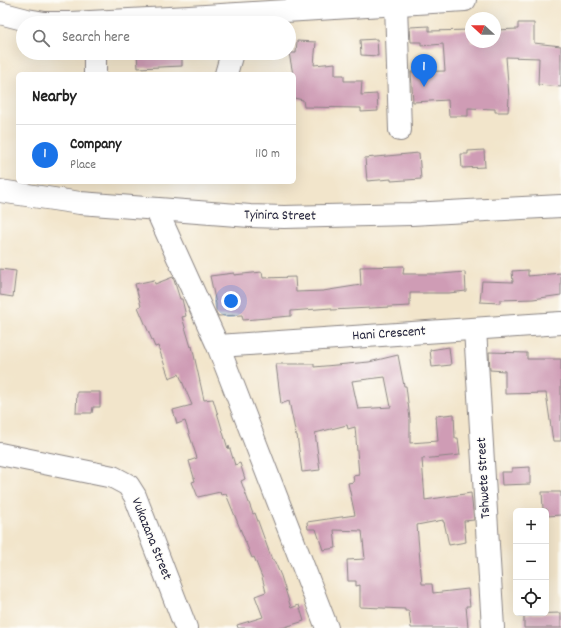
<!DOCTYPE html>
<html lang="en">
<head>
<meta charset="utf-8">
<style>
	body { margin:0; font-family:Dekko,sans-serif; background:#f6f6f6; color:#222 }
	.controls { position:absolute; right:12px; bottom:12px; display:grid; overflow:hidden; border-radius:6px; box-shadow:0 4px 16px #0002 }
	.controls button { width:36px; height:36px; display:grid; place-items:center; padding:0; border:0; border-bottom:1px solid #e0e0e0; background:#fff; color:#222; font:20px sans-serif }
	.compass { position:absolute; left:465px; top:12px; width:36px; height:36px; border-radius:50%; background:#fff; box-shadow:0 4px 16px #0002; rotate:291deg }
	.you { position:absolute; left:231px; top:301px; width:14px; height:14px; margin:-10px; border:3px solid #fff; border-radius:50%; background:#1a73e8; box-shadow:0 0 0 6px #1a73e833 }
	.badge { display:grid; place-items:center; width:26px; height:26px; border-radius:50%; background:#1a73e8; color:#fff; font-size:13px; font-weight:700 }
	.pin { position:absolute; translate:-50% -33px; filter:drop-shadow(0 1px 2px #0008) }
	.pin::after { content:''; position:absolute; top:21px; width:14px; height:12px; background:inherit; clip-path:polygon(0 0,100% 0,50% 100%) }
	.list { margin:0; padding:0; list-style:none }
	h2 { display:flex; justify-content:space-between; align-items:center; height:52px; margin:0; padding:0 16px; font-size:17px }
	h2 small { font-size:13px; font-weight:400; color:#767676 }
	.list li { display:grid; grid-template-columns:26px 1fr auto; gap:12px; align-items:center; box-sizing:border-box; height:60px; padding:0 16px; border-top:1px solid #e0e0e0 }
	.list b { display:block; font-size:15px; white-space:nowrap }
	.list p { margin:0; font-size:13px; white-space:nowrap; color:#767676 }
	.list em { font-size:13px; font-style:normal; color:#767676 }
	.icon { flex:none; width:22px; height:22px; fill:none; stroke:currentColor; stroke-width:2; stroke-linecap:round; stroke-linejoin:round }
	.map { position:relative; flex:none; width:561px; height:628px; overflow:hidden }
	.search { position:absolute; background:#fff; box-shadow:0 4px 16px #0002; left:16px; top:16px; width:280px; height:44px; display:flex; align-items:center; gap:10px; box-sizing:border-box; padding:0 14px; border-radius:22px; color:#767676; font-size:15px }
	.panel { position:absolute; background:#fff; box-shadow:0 4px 16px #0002; left:16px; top:72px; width:280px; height:112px; border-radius:6px }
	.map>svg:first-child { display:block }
</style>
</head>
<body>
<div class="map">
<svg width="561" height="628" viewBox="0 0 561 628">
	<rect width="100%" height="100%" fill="#fdfcf7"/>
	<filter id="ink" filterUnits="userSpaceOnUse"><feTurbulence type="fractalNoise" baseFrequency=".025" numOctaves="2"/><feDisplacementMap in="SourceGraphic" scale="8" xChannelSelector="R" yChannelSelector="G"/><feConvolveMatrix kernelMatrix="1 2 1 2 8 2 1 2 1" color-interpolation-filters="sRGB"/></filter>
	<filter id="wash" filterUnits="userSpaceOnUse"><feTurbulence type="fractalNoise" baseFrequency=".012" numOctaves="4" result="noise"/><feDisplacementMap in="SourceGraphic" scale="16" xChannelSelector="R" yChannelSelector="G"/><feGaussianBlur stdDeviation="0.9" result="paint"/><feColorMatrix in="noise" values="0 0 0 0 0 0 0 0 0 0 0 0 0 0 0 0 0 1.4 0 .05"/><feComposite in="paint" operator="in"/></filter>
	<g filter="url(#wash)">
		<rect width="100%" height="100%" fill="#f2e5cb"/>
		<g id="blocks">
			<g fill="#cf9cb5" fill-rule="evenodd">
				<path d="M518,23H534V43L561,46V87L538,85L539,58L506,57L509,97L508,112H495V109L468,108V116H449L448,100L413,102L411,72L445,71L443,44L421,46V42H411L410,27L429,26V31L471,30V42H495V30L518,29Z"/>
				<path d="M377,39L378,56L361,55L360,40Z"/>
				<path d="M297,41L316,42L314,65L335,63V75H344V81H362L361,95L377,94L378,111L361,112V108L304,107L303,100L294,98V74H293L289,53H296Z"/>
				<path d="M137,53H182V66L138,68Z"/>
				<path d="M484,150L485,167L462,168L461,154H468V151Z"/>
				<path d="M419,153L421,179L391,181V179L367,181L365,158Z"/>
				<path d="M404,266L403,274H441L465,272L466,291L449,293H410V306L331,310V308L291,311V316L243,320L242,315L218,316L216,312V304L210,276L234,273V275L262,272L263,278L295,277L296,292L323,291L361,285L360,267Z"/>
				<path d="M0,269L16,271L13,297L0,295Z"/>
				<path d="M528,270V276L561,273V295L533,299L500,300V303L480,302L482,281L513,282L512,271Z"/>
				<path d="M173,277L180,299H182L186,316L182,317L191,347L192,346L204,400L213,399L228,449L229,446L235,465L240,463L245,479L241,481L253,514L255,513L272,560H274L281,576L291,608L299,605L304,621L282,628H238L237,625L263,617L255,596L266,592L262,577L254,557L252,558L226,494L221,495L220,492L198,497L192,482L195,481L189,461L197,458L185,421L177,424L173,410L192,405L179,374L169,378L158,346L155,347L138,307L141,306L135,284L154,280L155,284Z"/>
				<path d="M449,347L451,365L432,367L430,350Z"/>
				<path d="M489,352L527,353V359H561V441H553L546,393L505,394V371L490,370Z"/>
				<path d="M398,355L404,386H406L410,419V443L438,441L436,416L454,414L455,438H458L460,455L422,459L425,500L471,493L474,520L464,521L466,542L449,545L444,522H443V520L417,525L420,561L422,584H432L433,593L468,589L470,606H466L468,628H411L409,611H405V609L360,607V585L356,586V581H348L347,560L365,559L362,531L334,530L336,548L323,550L316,529H308L307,522L355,515L348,483L354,482L353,476L359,475L355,427L348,429L347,425L315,433L320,470L302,472L297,435H296L289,401L281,404L276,364H314V367L369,362ZM385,377L391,407L358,409L352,381Z"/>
				<path d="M77,392H100V407H93L92,413H76Z"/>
				<path d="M530,467V484L502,485L501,472H512V468Z"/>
				<path d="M542,492H561V515L547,516V509H543Z"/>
				<path d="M561,613V628H524V614Z"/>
			</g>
		</g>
	</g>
	<g filter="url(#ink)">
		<use href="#blocks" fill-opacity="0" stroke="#8a8483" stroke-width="1"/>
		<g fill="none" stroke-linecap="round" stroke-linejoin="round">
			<defs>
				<g id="minor">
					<path d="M396,4L400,130"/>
					<path d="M0,13L27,20L45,23H70L189,17L465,0"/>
					<path d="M95,53V74"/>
					<path d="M226,74L232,53"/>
					<path d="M0,191L80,203L250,216L284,217L411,214L561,206"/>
					<path d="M156,209L218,346L327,628"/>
					<path d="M475,329L493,628"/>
					<path d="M218,346L561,323"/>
					<path d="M0,454L113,477L128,485L135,496L186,628"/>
				</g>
			</defs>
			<use href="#minor" stroke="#8a8483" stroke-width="24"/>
			<use href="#minor" stroke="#fff" stroke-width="22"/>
		</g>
	</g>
	<g text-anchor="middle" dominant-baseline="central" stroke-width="3" stroke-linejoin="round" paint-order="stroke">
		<g font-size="14" fill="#22223b" stroke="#fdfcf7">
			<text transform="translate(280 216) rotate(1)">Tyinira Street</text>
			<text transform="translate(389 334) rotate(-4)">Hani Crescent</text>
			<text transform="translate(484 478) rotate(-93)">Tshwete Street</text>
			<text transform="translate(151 539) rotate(68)">Vukazana Street</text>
		</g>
	</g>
</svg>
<div class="controls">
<button>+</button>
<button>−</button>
<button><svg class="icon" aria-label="locate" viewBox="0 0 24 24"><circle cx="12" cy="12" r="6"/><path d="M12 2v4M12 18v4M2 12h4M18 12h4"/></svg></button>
</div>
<svg class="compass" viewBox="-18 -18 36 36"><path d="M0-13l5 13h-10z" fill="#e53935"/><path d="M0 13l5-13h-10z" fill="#767676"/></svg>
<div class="you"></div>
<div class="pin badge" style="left:424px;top:87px">1</div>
<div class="search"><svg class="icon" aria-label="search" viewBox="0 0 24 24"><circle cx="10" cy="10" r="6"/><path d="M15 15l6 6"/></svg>Search here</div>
<section class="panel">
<h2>Nearby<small></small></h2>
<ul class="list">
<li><span class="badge">1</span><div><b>Company</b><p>Place</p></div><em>110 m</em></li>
</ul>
</section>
</div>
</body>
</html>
